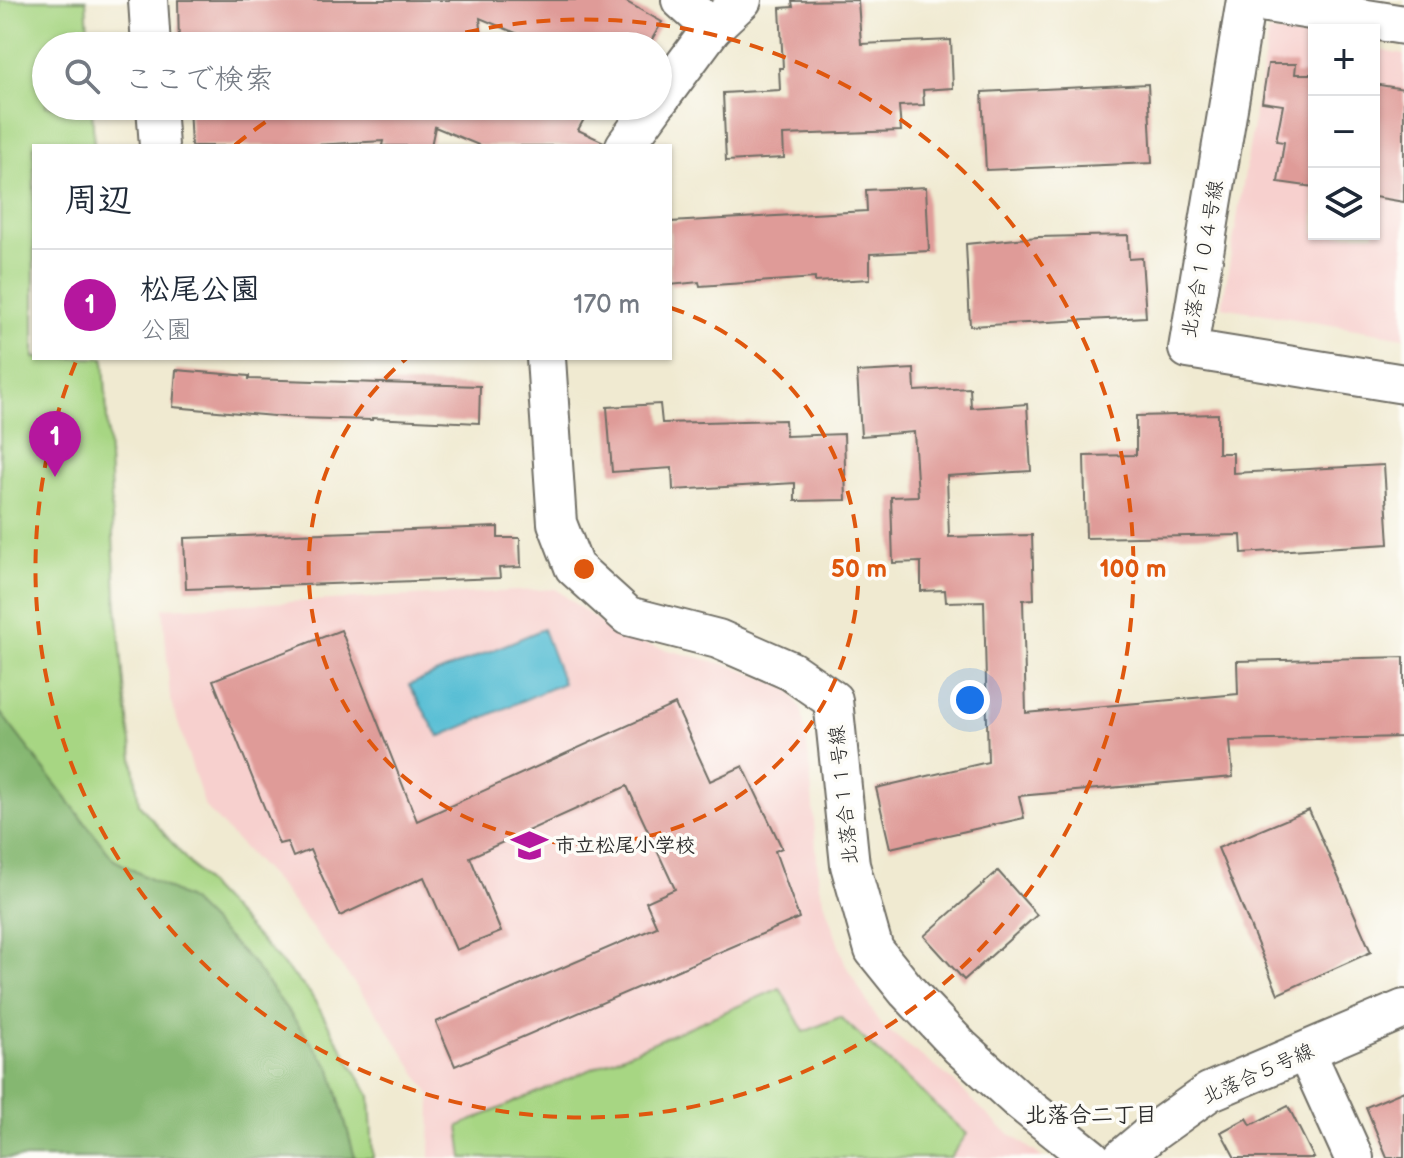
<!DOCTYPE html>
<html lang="ja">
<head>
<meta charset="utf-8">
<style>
	body { margin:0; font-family:"Balsamiq Sans","Klee One",sans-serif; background:#f2f2f3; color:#1f2937 }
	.controls { position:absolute; right:24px; top:24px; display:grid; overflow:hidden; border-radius:0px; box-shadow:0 2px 6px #0004 }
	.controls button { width:72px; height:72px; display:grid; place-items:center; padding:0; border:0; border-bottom:2px solid #e0e1e3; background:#fff; color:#1f2937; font:40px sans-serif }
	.you { position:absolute; left:970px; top:700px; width:28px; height:28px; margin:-20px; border:6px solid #fff; border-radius:50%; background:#1a73e8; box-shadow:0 0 0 12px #1a73e833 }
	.badge { display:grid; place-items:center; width:52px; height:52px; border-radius:50%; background:#b5179e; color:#fff; font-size:26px; font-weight:700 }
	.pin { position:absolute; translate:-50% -66px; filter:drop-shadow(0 2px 4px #0008) }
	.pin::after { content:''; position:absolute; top:42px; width:28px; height:24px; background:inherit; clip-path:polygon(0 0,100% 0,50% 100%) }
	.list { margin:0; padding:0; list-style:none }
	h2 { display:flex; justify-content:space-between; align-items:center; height:104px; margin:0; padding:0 32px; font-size:34px }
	h2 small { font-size:26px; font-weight:400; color:#747a83 }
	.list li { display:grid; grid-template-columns:52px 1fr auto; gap:24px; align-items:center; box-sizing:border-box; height:112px; padding:0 32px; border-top:2px solid #e0e1e3 }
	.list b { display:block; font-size:30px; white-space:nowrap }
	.list p { margin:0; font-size:26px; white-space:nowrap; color:#747a83 }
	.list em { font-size:26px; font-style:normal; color:#747a83 }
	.icon { flex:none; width:44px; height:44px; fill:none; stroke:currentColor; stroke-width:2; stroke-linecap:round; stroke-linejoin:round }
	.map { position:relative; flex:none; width:1404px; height:1158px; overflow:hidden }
	.search { position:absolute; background:#fff; box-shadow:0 2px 6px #0004; left:32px; top:32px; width:640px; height:88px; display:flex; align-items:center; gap:20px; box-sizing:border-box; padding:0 28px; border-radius:44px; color:#747a83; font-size:30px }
	.panel { position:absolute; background:#fff; box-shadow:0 2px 6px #0004; left:32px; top:144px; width:640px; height:216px; border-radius:0px }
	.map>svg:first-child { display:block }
</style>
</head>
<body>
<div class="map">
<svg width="1404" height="1158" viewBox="0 0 1404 1158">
	<rect width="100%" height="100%" fill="#fdfcf7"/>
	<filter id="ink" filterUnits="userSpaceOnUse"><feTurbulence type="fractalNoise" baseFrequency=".0125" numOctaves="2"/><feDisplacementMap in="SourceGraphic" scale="16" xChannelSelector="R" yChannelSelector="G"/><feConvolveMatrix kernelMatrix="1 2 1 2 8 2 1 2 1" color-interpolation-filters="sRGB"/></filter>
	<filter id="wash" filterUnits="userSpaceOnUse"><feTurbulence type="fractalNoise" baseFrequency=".006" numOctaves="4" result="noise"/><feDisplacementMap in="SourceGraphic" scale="32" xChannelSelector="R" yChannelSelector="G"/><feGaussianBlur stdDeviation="1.8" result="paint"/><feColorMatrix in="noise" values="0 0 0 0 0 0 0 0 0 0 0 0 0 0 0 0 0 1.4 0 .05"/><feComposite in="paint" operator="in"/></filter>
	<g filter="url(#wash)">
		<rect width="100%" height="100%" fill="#f0ead1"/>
		<g fill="#f7d0ce">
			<path d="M1269,31L1314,39V234H1374V49L1404,54V337L1222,307Z"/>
			<path d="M556,589L620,638L728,665L789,688L802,711L810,767L819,886L845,964L880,1024L951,1079L999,1126L1043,1158H430L431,1096L382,1020L282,889L205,807L170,698L163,608Z"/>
		</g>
		<g fill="#a7d683" stroke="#698057" stroke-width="2">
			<path d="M0,0H86L89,46H46V106H92L94,146H34V358H104L116,595L125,696L139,804L212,890L310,993L370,1096L373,1158H0Z"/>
			<path d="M780,988L804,1032L840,1017L967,1134L950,1158H463L459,1126Z"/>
		</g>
		<path fill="#85b771" stroke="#58714e" stroke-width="2" d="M0,712L114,860L188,899L251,961L331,1069L355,1158H0Z"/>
		<path fill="#57bed4" stroke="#417480" stroke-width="2" d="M543,629L563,683L439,737L409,685Z"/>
		<g id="blocks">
			<g fill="#df9b98">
				<path d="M178,0H623L662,22L648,46H547L480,18L482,39L437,41V44L179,46Z"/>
				<path d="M858,0L861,44L951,40L953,88L923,90L924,105L899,106L901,131L783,135L784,158L726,161L723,93L780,90L779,68H783L780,8L793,7L792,1Z"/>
				<path d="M1268,64H1296L1295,74H1314V187L1278,182L1284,142L1276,141L1283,105L1262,102Z"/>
				<path d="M1148,84L1152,163L986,170L982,92Z"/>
				<path d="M1374,84L1404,89V202L1374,197Z"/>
				<path d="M189,106H524L544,115L549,106H591L578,130L604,142L603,146H481L435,127L431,146H382L383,141L298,146H191Z"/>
				<path d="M926,187L929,251L870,254V279L815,282V278L700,286L699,282L670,285V222L867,211L866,190Z"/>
				<path d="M1128,235L1129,259L1142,258L1146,317L970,326L966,244L1038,237Z"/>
				<path d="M914,369L915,391L970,388L971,408L1027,404L1031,471L947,476L949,537L1032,535L1034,599L1023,600L1026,713L1238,694L1237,661L1404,657V737L1230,741L1233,777L1019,796L1024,818L890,848L876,788L988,762L984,601L946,602L945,590L921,591V562L893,563L891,497L918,496L914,432L861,436L857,372Z"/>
				<path d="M176,370L249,376V379L480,386L479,423L372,418V420L297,418L173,407Z"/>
				<path d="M660,404L662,423L785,420L786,436L844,434L846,500L795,501V483L673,490L672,468L612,472L607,407Z"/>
				<path d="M1218,414V453H1233V473L1384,465L1389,544L1242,553L1241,535L1086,538L1084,456L1136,455V416Z"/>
				<path d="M498,527V538H520L521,567L499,568L500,578L186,589L184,538Z"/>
				<path d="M341,630L417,821L675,704L710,781L743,766L782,848L775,851L799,918L455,1066L436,1022L657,927L646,902L675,889L627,786L470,857L501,932L456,950L424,877L340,916L310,850L293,857L287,842L279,844L213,680Z"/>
				<path d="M1309,810L1371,952L1278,994L1218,848Z"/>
				<path d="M998,871L1037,915L964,980L924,936Z"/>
				<path d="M1404,1091V1158H1387L1366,1107Z"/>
				<path d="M1288,1106L1314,1158H1235L1221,1132L1247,1118L1251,1125Z"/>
			</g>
		</g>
	</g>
	<g filter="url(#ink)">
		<use href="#blocks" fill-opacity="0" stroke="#706e65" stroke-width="2"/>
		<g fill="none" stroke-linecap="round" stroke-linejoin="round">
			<defs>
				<g id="minor">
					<path d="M148,0L151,46"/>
					<path d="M681,0L712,28"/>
					<path d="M1246,0L1188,349L1404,384"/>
					<path d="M1248,0L1404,25"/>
					<path d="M658,101L712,28L742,0"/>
					<path d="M156,106L159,146"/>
					<path d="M625,146L654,106"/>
					<path d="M546,358L557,523L574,567L628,616L718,639L791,671L833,700L850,865L874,950L907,991L960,1047L1016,1098L1091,1158"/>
					<path d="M1306,1052L1354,1158"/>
					<path d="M1122,1158L1153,1132L1209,1092L1404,1009"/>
				</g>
			</defs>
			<use href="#minor" stroke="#706e65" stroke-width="42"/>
			<use href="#minor" stroke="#fff" stroke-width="38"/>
		</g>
	</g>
	<g fill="none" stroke="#df570e" stroke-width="4" stroke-dasharray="14 10">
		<path d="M671 308A275 275 0 1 1 407 358"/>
		<path d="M235 145A549 549 0 0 1 285 109M419 45A549 549 0 1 1 77 359"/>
	</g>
	<defs>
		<symbol id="school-bare" viewBox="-9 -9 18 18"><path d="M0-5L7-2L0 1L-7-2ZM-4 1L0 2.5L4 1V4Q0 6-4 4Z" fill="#b5179e" stroke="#fdfcf7" stroke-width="2.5" paint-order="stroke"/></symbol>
	</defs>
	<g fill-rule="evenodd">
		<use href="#school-bare" x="504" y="820" width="51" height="51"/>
	</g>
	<g text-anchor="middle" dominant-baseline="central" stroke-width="7" stroke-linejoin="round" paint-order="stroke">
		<g font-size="20" fill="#2b2b2b" stroke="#fdfcf7">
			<text transform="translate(1203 259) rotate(-80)">北落合１０４号線</text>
			<text transform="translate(844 795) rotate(-96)">北落合１１号線</text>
			<text transform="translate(1258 1074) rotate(-24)">北落合５号線</text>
		</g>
		<g font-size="20" font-weight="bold" fill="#2b2b2b" stroke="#fdfcf7" text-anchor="start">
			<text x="555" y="846">市立松尾小学校</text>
		</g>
		<g font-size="22" font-weight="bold" fill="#2b2b2b" stroke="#fdfcf7">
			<text x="1091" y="1115">北落合二丁目</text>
		</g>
	</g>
	<circle cx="584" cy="569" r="12" fill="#df570e" stroke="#fdfcf7" stroke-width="4"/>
	<g font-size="24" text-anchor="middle" font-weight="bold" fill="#df570e" stroke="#fdfcf7" stroke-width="7" stroke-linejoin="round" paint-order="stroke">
		<text x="859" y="577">50 m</text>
		<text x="1133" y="577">100 m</text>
	</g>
</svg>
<div class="controls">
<button>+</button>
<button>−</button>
<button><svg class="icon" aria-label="layers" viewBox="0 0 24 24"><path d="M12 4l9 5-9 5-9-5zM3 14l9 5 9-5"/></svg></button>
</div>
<div class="you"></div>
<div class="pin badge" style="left:55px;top:477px">1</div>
<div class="search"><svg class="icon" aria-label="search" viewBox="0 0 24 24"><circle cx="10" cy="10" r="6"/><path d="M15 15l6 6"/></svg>ここで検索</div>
<section class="panel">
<h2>周辺<small></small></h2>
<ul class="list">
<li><span class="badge">1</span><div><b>松尾公園</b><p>公園</p></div><em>170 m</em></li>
</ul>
</section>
</div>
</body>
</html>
